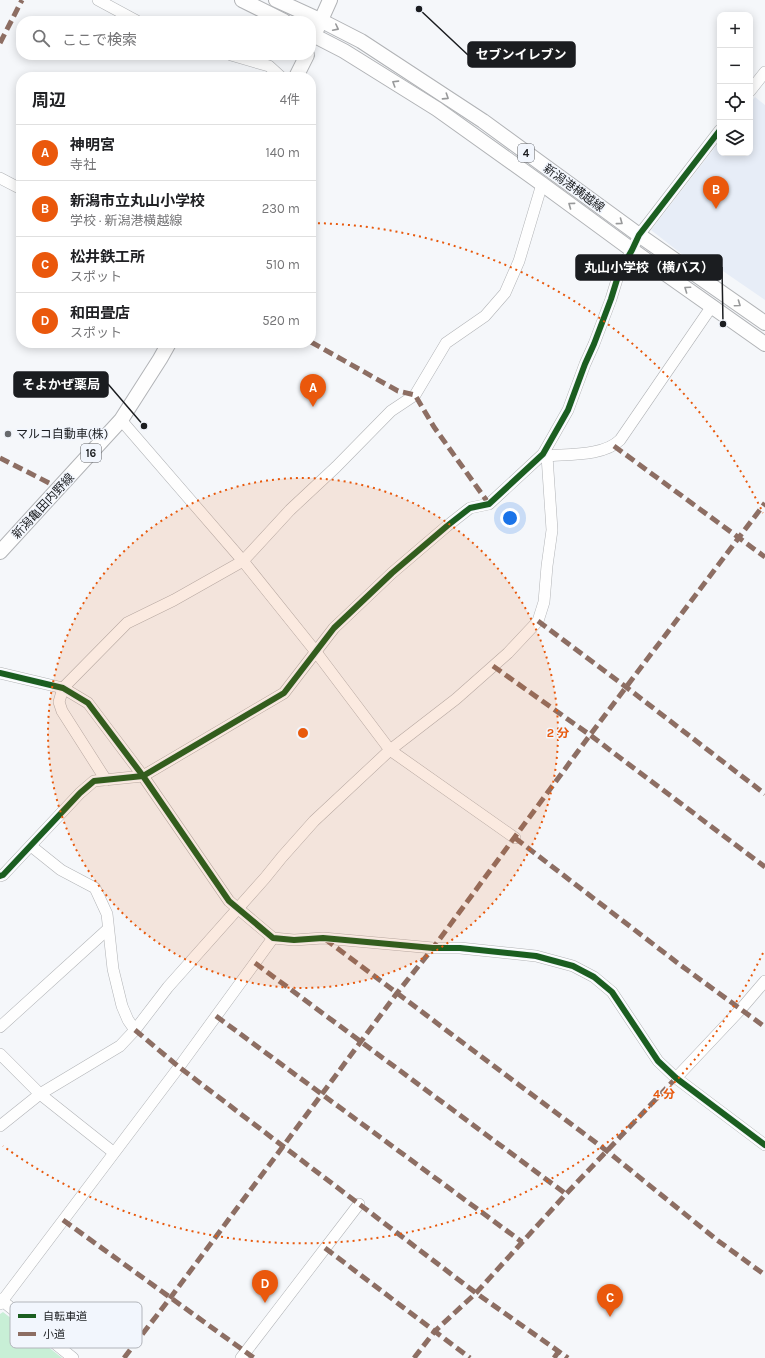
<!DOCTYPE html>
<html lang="ja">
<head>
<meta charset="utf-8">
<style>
	body { margin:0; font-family:Karla,"Noto Sans JP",sans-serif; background:#f2f2f2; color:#202124 }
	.controls { position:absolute; right:12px; top:12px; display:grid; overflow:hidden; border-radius:8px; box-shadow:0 2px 10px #0003 }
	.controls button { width:36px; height:36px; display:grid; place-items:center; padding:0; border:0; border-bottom:1px solid #e0e0e0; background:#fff; color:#202124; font:20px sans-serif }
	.you { position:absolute; left:510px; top:518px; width:14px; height:14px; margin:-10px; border:3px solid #fff; border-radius:50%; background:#1a73e8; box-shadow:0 0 0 6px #1a73e833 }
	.badge { display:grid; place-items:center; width:26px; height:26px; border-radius:50%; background:#ea580c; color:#fff; font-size:13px; font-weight:700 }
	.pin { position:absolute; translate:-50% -33px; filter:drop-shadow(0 1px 2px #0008) }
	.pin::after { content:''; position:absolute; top:21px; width:14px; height:12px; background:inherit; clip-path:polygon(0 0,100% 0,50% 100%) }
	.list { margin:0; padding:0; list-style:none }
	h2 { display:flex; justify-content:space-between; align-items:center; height:52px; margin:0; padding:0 16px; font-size:17px }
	h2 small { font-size:13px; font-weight:400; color:#757577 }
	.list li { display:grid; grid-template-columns:26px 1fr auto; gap:12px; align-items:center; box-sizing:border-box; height:56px; padding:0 16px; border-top:1px solid #e0e0e0 }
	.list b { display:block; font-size:15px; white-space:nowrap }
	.list p { margin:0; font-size:13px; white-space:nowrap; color:#757577 }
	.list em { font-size:13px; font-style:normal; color:#757577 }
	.icon { flex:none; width:22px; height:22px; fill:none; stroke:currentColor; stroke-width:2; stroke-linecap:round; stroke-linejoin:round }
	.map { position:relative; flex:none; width:765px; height:1358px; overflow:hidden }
	.search { position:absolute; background:#fff; box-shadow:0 2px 10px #0003; left:16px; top:16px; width:300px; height:44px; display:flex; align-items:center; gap:10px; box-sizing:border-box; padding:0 14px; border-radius:16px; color:#757577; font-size:15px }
	.panel { position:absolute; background:#fff; box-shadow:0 2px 10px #0003; left:16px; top:72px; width:300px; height:276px; border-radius:16px }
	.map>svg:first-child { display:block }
</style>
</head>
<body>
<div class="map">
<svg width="765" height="1358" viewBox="0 0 765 1358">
	<rect width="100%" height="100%" fill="#f5f7fa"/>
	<path fill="#e7edf7" d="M755,97L765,105V300L717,267L702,270L651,230L720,141V153H750V103Z"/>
	<path fill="#c8efd6" d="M3,1312L61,1357L62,1358H0V1314Z"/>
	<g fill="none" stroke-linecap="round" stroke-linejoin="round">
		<defs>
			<g id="minor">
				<path d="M98,0L137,21"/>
				<path d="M231,55L269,66L281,77"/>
				<path d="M750,91L765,72"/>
				<path d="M0,178L21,189"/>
				<path d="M121,420L243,561L316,652L390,750L515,838"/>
				<path d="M547,456C569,454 604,456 620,440L712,306"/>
				<path d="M0,673L63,688L88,703L143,776L229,901L273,938L294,940L323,938L433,948H460L536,956L573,966L594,977L612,992L658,1061L676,1078L765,1145"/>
				<path d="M106,780L62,711L59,702L63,688L127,623L174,600L243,561L290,510L336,467L391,411L415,395L446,343L485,316L505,293L519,261L542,184"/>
				<path d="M31,846L61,870L95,888L107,914L113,969L122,1006L128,1020L135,1030"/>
				<path d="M0,876L3,875L80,793L94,781L143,776L284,693L334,628L392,573L447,526L470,508L489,504L543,454L568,410L585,364L594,344L611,299L619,273L632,250L639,235L720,130"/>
				<path d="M0,1027L108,929"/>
				<path d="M0,1054L40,1094L113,1152"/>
				<path d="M676,1078L741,1009L765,981"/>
				<path d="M0,1126L40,1094L120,1046L135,1030L168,987L265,878L282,857L314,821L390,750L456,699L508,653L538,621L544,602L547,566L552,530L547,456L543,454"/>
				<path d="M0,1299L73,1358"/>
				<path d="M0,1304L179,1067L273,938"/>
				<path d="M241,1358L359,1204"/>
			</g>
			<g id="major">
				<path d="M242,0L284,21"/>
				<path d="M276,0L320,20L361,41L483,121L639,235L765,323"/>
				<path d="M317,29L330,0"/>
				<path d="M311,34L344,51L437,109L542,184L632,250L765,344"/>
				<path d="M296,77L307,55"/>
				<path d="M0,552L121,420L160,359L169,343"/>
			</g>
		</defs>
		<use href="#minor" stroke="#b1b3b6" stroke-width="12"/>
		<use href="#major" stroke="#b1b3b6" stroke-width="16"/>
		<use href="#minor" stroke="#fefefe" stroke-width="11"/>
		<use href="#major" stroke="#fefefe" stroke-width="14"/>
		<g stroke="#8d6e63" stroke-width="5" stroke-dasharray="10 5" stroke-linecap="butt">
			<path d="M0,43L22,0"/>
			<path d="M311,342L398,391L415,395L434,427L489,504"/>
			<path d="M614,446L765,557"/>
			<path d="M0,458L59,488"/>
			<path d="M538,621L626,687L765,794"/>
			<path d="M493,666L590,735L765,867"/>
			<path d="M515,838L679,964L765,1027"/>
			<path d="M325,939L607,1151L717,1240L765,1275"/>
			<path d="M255,963L566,1194"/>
			<path d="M216,1016L522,1242"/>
			<path d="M135,1030L179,1067L476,1293L568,1358"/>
			<path d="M63,1220L254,1358"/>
			<path d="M325,1248L470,1358"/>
			<path d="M124,1358L171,1297L397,993L433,948L590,735L765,503"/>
			<path d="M414,1358L435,1331L476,1293L566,1194L676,1078"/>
			<path d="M554,1358L559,1351"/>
		</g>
		<defs>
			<g id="cycleway">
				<path d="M0,673L63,688L88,703L143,776L229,901L273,938L294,940L323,938L433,948H460L536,956L573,966L594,977L612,992L658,1061L676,1078L765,1145"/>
				<path d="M0,876L3,875L80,793L94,781L143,776L284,693L334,628L392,573L447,526L470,508L489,504L543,454L568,410L585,364L594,344L611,299L619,273L632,250L639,235L720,130"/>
			</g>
		</defs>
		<use href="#cycleway" stroke="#f2f6fd" stroke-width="8"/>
		<use href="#cycleway" stroke="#1b5e20" stroke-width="6"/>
	</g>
	<defs><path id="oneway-chevron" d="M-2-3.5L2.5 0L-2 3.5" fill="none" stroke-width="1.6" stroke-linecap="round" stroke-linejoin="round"/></defs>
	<g stroke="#98999a">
		<use href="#oneway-chevron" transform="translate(336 28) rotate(27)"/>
		<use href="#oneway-chevron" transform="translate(395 83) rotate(-148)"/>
		<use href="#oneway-chevron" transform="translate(446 97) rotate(33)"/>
		<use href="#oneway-chevron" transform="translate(571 205) rotate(-144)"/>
		<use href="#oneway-chevron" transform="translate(620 222) rotate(36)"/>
		<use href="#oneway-chevron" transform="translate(687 289) rotate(-145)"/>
		<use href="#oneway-chevron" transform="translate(738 304) rotate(35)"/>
	</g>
	<circle cx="303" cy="733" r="255" fill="#e8590c" fill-opacity=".12"/>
	<g fill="none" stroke="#e8590c" stroke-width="2" stroke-dasharray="2 4">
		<circle cx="303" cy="733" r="255"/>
		<path d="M763 953A510 510 0 0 1 3 1146M312 223A510 510 0 0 1 763 513"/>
	</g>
	<circle fill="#67696c" stroke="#f2f6fd" stroke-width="1.5" cx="8" cy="434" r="4"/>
	<g text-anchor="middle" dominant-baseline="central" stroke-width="3" stroke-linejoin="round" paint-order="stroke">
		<g fill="#f2f6fd" stroke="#5c5e62" stroke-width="1">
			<rect x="518" y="144" width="16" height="18" rx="3"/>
			<rect x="81" y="444" width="20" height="18" rx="3"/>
		</g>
		<g font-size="11" font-weight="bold" fill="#1b1d20">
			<text x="526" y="153">4</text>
			<text x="91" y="453">16</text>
		</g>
		<g font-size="12" fill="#1b1d20" stroke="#f2f6fd">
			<text transform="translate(574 188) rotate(36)">新潟港横越線</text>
			<text transform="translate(43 506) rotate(-47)">新潟亀田内野線</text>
		</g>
		<g font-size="12" fill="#1b1d20" stroke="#f2f6fd" text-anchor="start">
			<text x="16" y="434">マルコ自動車(株)</text>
		</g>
	</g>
	<rect x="10" y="1302" width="132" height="46" rx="6" fill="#f2f6fd" stroke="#b2b5bb" stroke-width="1"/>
	<rect x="18" y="1314" width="18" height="4" fill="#1b5e20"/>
	<rect x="18" y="1332" width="18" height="4" fill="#8d6e63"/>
	<g font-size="11" fill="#1b1d20">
		<text x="43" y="1320">自転車道</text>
		<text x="43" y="1338">小道</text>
	</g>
	<circle cx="303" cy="733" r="6" fill="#e8590c" stroke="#f2f6fd" stroke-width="2"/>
	<g font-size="12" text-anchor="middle" font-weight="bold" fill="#e8590c" stroke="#f2f6fd" stroke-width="3" stroke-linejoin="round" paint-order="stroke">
		<text x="558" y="737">2 分</text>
		<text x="664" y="1098">4 分</text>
	</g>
	<path fill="none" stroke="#1b1d20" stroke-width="1.5" d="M419 9L468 55M723 324L722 267M144 426L108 384"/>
	<g fill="#1b1d20" stroke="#f2f6fd" stroke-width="1.5">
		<circle cx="419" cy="9" r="4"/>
		<circle cx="723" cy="324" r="4"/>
		<circle cx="144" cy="426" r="4"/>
	</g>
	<g fill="#1b1d20" stroke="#1b1d20" stroke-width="1.5">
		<rect x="468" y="42" width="107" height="25" rx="4"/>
		<rect x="576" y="255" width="146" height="25" rx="4"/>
		<rect x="14" y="372" width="94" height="25" rx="4"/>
	</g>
	<g font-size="13" text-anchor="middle" font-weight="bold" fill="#fff">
		<text x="521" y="59">セブンイレブン</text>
		<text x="649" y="272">丸山小学校（横バス）</text>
		<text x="61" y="389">そよかぜ薬局</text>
	</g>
</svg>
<div class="controls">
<button>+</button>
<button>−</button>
<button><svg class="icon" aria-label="locate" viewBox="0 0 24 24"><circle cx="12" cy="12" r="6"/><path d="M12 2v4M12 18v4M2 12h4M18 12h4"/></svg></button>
<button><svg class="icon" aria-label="layers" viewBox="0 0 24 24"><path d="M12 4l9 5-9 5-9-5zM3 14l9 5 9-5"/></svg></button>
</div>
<div class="you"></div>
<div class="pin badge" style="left:313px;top:407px">A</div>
<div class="pin badge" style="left:716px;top:209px">B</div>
<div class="pin badge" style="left:610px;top:1317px">C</div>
<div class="pin badge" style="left:265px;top:1303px">D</div>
<div class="search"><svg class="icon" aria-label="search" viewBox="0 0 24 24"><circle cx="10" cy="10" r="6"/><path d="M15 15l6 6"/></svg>ここで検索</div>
<section class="panel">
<h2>周辺<small>4件</small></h2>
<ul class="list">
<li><span class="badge">A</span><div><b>神明宮</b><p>寺社</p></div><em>140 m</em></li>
<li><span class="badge">B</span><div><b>新潟市立丸山小学校</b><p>学校 · 新潟港横越線</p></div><em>230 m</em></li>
<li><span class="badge">C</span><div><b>松井鉄工所</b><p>スポット</p></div><em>510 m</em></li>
<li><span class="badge">D</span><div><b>和田畳店</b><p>スポット</p></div><em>520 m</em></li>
</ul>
</section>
</div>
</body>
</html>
